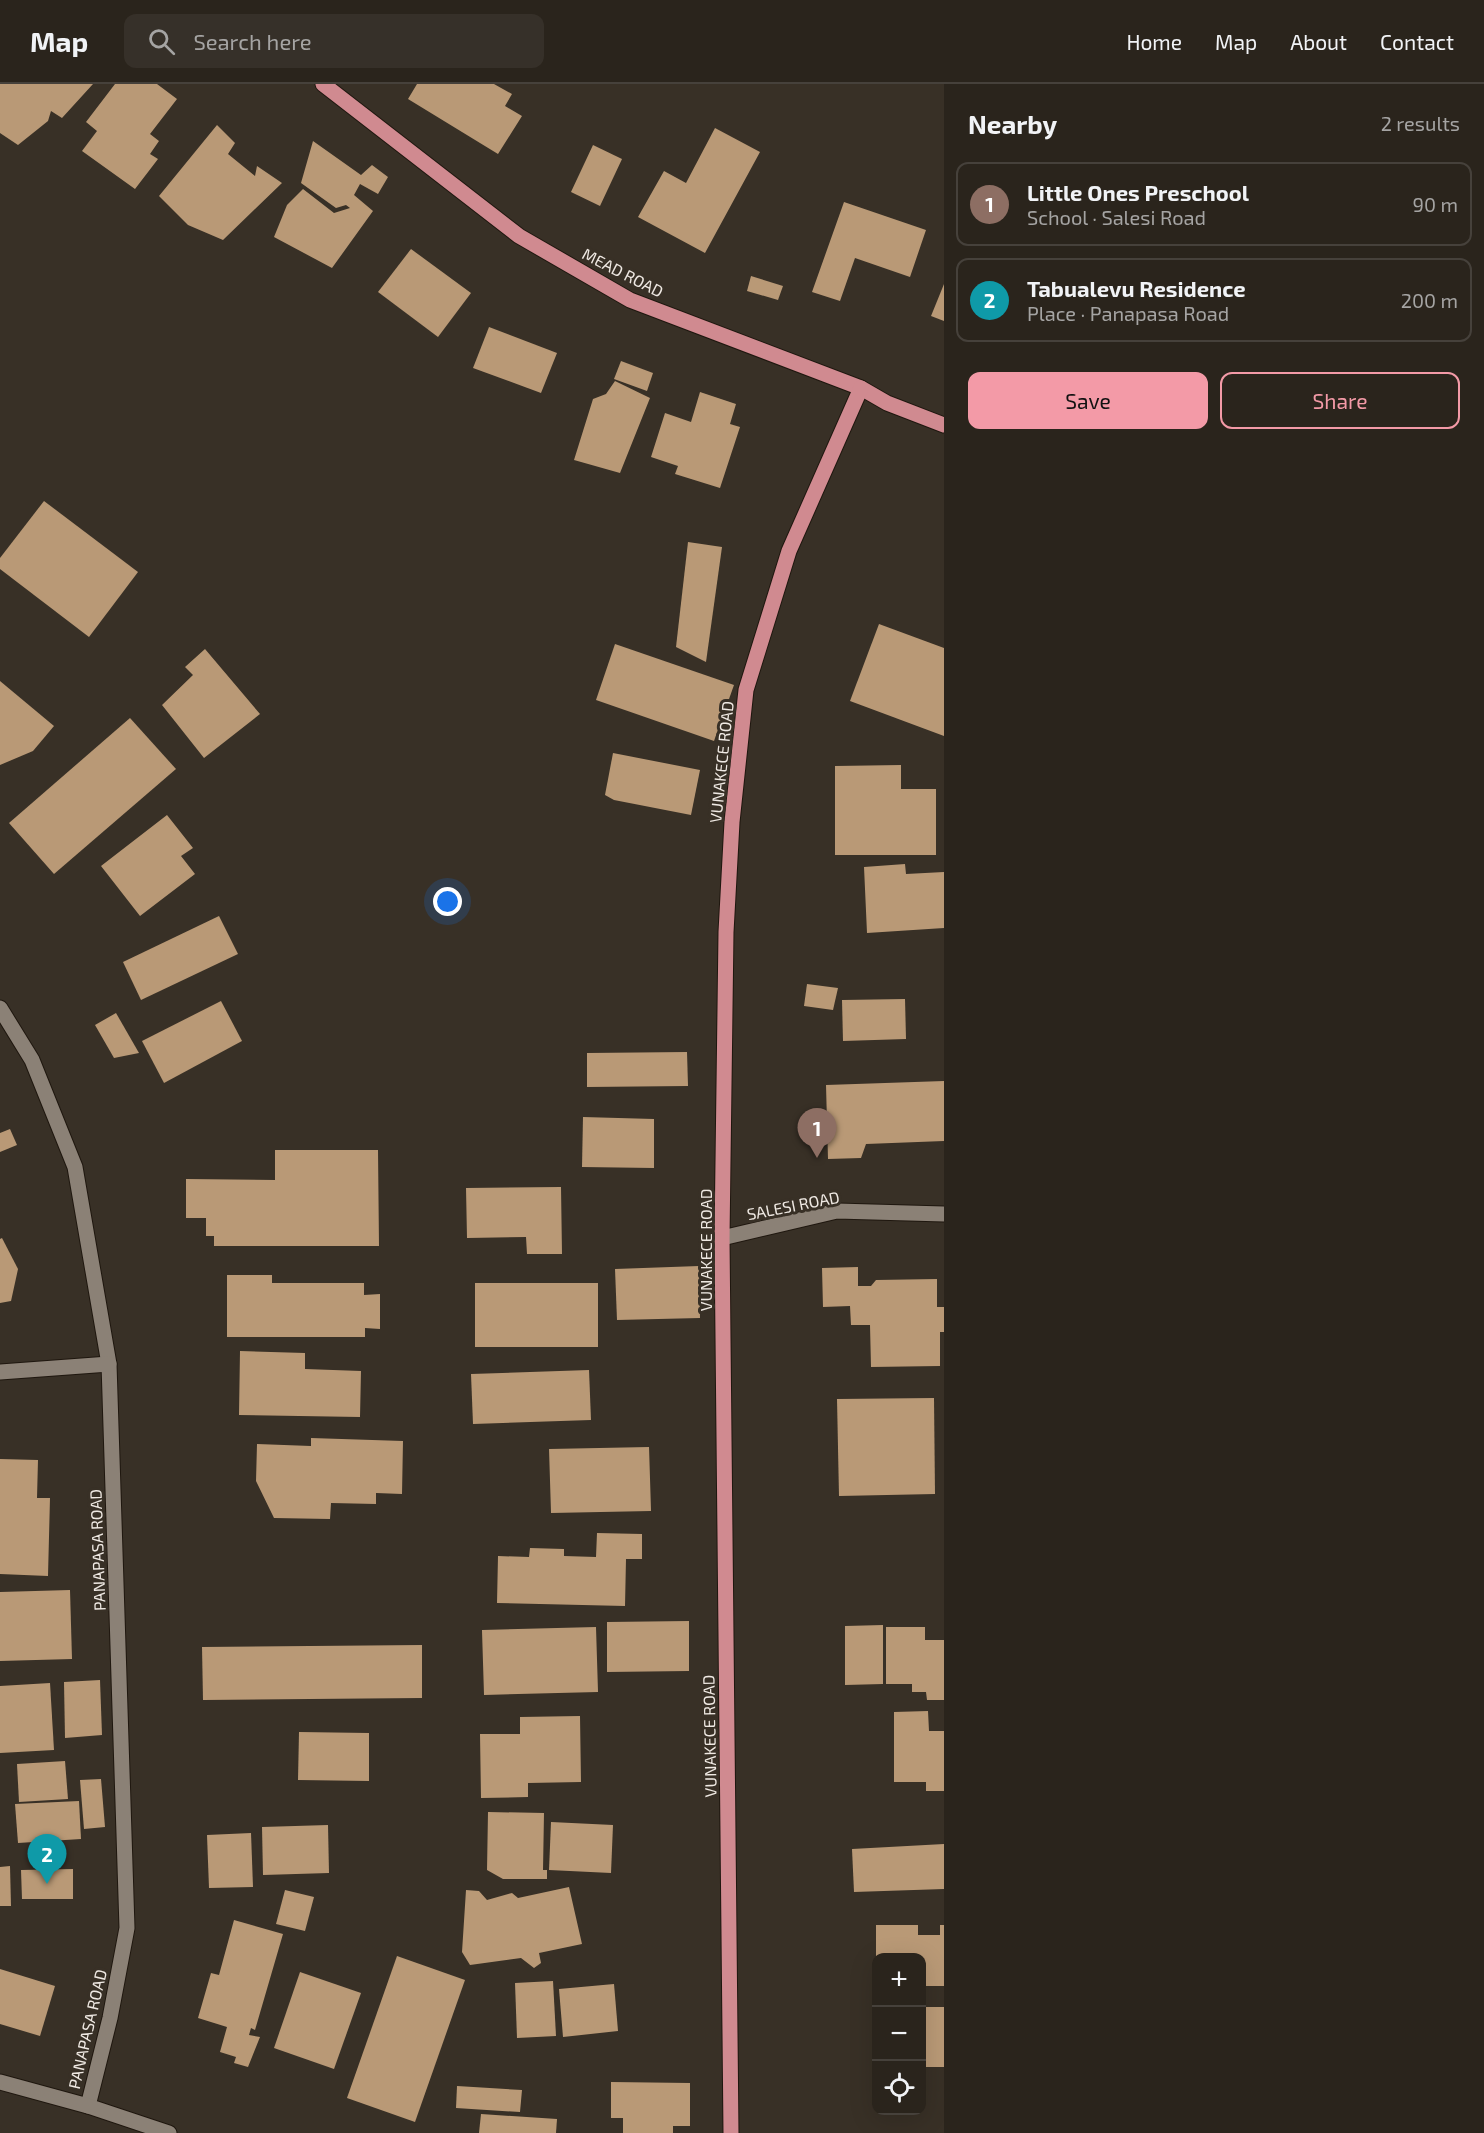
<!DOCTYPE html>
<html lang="en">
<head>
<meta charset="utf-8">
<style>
	body { margin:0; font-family:"Exo 2",sans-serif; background:#363029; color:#f1f3f6 }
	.controls { position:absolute; right:18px; bottom:18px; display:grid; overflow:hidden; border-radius:12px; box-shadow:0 6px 24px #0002 }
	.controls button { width:54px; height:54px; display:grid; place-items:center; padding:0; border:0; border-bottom:2px solid #46413b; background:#2a241c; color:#f1f3f6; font:30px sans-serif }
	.you { position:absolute; left:448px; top:818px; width:21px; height:21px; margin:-15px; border:4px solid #fff; border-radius:50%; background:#1a73e8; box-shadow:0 0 0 9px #1a73e833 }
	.badge { display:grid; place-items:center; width:39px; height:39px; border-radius:50%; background:#f39aa7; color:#fff; font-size:20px; font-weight:700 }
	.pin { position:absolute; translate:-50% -50px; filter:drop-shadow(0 2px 3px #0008) }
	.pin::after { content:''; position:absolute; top:32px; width:21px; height:18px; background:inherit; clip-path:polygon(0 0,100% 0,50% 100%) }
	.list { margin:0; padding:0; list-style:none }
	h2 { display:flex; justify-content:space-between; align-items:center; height:78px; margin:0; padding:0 24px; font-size:26px }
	h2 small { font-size:20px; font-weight:400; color:#a5a4a3 }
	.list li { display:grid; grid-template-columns:39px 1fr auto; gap:18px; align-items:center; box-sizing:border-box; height:84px; margin:0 12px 12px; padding:0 12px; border:2px solid #46413b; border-radius:12px }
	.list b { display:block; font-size:22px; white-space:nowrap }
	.list p { margin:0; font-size:20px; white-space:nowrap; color:#a5a4a3 }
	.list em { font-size:20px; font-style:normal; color:#a5a4a3 }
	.actions { display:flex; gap:12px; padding:18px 24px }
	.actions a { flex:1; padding:14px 0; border:2px solid #f39aa7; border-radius:12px; text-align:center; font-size:21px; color:#f39aa7 }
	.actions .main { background:#f39aa7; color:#111 }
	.icon { flex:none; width:33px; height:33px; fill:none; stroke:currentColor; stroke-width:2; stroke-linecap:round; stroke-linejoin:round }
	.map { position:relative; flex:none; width:944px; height:2049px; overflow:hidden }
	header { display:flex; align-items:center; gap:36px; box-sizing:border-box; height:84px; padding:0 30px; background:#2a241c; border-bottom:2px solid #46413b }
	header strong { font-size:28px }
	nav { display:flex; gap:33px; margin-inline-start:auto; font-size:21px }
	.search { width:420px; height:54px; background:#363029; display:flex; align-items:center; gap:15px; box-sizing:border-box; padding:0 21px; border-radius:12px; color:#a5a4a3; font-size:22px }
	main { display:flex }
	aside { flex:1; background:#2a241c }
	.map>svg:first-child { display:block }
</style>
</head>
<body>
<header>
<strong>Map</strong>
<div class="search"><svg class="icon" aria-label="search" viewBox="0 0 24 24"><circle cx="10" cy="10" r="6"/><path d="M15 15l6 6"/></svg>Search here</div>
<nav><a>Home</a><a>Map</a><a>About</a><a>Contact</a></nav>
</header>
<main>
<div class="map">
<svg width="944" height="2049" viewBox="0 0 944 2049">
	<rect width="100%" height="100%" fill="#383026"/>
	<g fill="#b99976">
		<path d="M0,0H93L62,34L51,27L48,37L18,61L0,49Z"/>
		<path d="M115,0H157L177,15L150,50L159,57L150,70L158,75L135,105L82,67L97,47L86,38Z"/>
		<path d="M417,0H494L512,10L505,22L522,32L498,70L408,15Z"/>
		<path d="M217,41L235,59L228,70L255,92L257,82L282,99L223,156L188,141L159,112Z"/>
		<path d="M715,44L760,68L705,169L638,133L664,87L686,99Z"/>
		<path d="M313,57L361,91L372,81L388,93L378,110L360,100L354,111L373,127L332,184L274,153L287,121L303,105L334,129L350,124L346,121L336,124L301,99Z"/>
		<path d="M593,61L622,75L600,122L571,108Z"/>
		<path d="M844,118L926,146L910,193L855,174L840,217L812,208Z"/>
		<path d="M411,165L471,209L438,253L378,208Z"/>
		<path d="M751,192L783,202L778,216L747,207Z"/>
		<path d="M944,200V237L931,232Z"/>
		<path d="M489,243L557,269L541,309L473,284Z"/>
		<path d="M621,277L653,289L647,307L614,295Z"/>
		<path d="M615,297L650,314L620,389L574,376L593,315L606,310Z"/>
		<path d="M700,308L736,320L730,340L740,343L720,404L675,390L678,382L651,373L665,329L691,338Z"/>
		<path d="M44,417L138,488L89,553L0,485V474Z"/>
		<path d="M688,458L722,463L706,578L676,563Z"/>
		<path d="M879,540L944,564V652L850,617Z"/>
		<path d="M615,560L734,601L714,657L596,616Z"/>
		<path d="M205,565L260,630L204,674L162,621L193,591L185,583Z"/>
		<path d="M0,597L54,642L33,667L0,681Z"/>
		<path d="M130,634L176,685L54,790L9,739Z"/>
		<path d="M613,669L700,686L691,731L614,716L605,711Z"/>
		<path d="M901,681V705H936V771H835V682Z"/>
		<path d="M167,731L193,764L181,772L195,790L140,832L101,782Z"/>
		<path d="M905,780L906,790L944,788V844L867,849L864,783Z"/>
		<path d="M219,832L238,870L141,916L123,878Z"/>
		<path d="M807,900L838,904L833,926L804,922Z"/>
		<path d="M905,915L906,955L843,957L842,916Z"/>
		<path d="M221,917L242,957L164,999L142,957Z"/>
		<path d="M116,929L139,969L114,974L95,941Z"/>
		<path d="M687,968L688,1002L587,1003V969Z"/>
		<path d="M944,997V1057L866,1060L861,1074L828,1075L826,1001Z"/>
		<path d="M583,1033L654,1035V1084L582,1083Z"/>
		<path d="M10,1045L17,1061L0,1068V1049Z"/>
		<path d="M275,1066H378L379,1162H214V1152H206V1134H186V1095L275,1096Z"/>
		<path d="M561,1103L562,1170H527L526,1153L467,1154L466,1104Z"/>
		<path d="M2,1154L18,1185L11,1217L0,1219V1155Z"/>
		<path d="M699,1182L700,1234L617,1236L615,1185Z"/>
		<path d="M858,1183V1202H871L876,1196L937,1195V1223H944V1248H940V1282L871,1283L870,1241H851L850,1222L823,1223L822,1184Z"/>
		<path d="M227,1191H272V1199H364V1211L380,1210V1245L365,1244V1253H227Z"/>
		<rect x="475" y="1199" width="123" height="64"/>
		<path d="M240,1267L305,1269V1285L361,1287L360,1333L239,1331Z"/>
		<path d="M589,1286L591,1336L473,1340L471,1290Z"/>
		<path d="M934,1314L935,1410L839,1412L837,1315Z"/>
		<path d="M311,1354L403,1357L402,1410L376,1409V1420L331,1419L330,1435L274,1434L256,1397L257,1360L311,1362Z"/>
		<path d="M649,1363L651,1427L551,1429L549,1365Z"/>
		<path d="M0,1375L38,1376L37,1414H50L48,1492L0,1490Z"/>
		<path d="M597,1449L642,1450V1475H626L625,1522L497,1519L498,1472L529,1473L530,1464L564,1465V1472L596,1473Z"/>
		<path d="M70,1506L72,1575L0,1577V1508Z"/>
		<path d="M689,1537V1587L607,1588V1538Z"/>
		<path d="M883,1541V1600L845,1601V1542Z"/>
		<path d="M596,1543L598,1608L484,1611L482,1546Z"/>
		<path d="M886,1543H925V1556H944V1616H927L926,1608H912V1600H886Z"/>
		<path d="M422,1561V1614L203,1616L202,1563Z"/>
		<path d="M100,1596L102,1651L65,1654L64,1598Z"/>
		<path d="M50,1599L54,1666L0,1669V1602Z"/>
		<path d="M928,1627L929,1647H944V1707H926V1698H894V1628Z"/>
		<path d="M580,1632L581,1698L528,1699V1713L481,1714L480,1650H520V1633Z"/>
		<path d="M299,1648L369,1649V1697L298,1696Z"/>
		<path d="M65,1677L68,1715L19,1718L17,1680Z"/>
		<path d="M101,1695L105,1743L84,1745L80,1696Z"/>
		<path d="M79,1717L81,1755L18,1759L15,1720Z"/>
		<path d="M488,1728L544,1729L543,1786H547V1795H503L487,1786Z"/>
		<path d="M551,1738L613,1741L611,1789L549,1786Z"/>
		<path d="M328,1741L329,1789L263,1791L262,1743Z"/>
		<path d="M251,1749L253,1803L209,1804L207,1751Z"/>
		<path d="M944,1760V1805L854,1808L852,1765Z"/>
		<path d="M10,1782L11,1822H0V1783Z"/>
		<path d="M73,1785V1815H22L21,1786Z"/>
		<path d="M569,1803L582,1860L539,1869L541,1879L534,1884L521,1874L470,1881L462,1868L466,1806L479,1807L487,1816L512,1809L518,1814Z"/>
		<path d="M285,1806L314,1813L305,1847L276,1840Z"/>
		<path d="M234,1836L283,1850L255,1946L251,1944L249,1951L260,1953L248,1983L234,1979L236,1973L220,1968L227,1943L198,1934L211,1889L219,1891Z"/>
		<path d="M876,1841H918V1851H940V1841H944V1902H922V1874H876Z"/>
		<path d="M397,1872L465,1896L415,2038L347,2014Z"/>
		<path d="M0,1885L55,1902L40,1952L0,1940Z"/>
		<path d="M300,1888L361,1909L334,1985L274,1964Z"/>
		<path d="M553,1897L556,1952L517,1954L515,1899Z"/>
		<path d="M614,1900L618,1947L563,1953L559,1905Z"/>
		<rect x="922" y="1923" width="22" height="60"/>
		<path d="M611,1998L690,1999V2042H673V2049H623V2034H611Z"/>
		<path d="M457,2002L522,2006L520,2028L456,2024Z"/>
		<path d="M481,2030L557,2035L556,2049H479Z"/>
	</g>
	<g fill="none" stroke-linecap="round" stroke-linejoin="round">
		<defs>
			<g id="minor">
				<path d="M0,924L32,976L75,1083L109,1280L127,1844L110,1934L88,2022"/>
				<path d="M722,1154L837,1127L944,1130"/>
				<path d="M0,1288L109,1280"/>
				<path d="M0,1998L88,2022L169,2049"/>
			</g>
			<g id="major">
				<path d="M323,0L519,152L630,216L861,304L887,319L944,341"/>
				<path d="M731,2049L722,1154L726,848L732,738L746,606L789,467L861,304"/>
			</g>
		</defs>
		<use href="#minor" stroke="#1f170f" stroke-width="17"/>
		<use href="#major" stroke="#1f170f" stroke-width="17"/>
		<use href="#minor" stroke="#8b8176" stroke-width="15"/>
		<use href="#major" stroke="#d08a90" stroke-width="15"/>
	</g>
	<g text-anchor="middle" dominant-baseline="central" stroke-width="6" stroke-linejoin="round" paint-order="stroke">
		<g font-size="16" fill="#efe9e3" stroke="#383026">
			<text transform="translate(623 188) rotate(27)">MEAD ROAD</text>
			<text transform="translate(721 678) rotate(-84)">VUNAKECE ROAD</text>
			<text transform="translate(793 1121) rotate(-11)">SALESI ROAD</text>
			<text transform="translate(705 1166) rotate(-90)">VUNAKECE ROAD</text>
			<text transform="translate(97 1466) rotate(-92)">PANAPASA ROAD</text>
			<text transform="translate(709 1652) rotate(-91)">VUNAKECE ROAD</text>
			<text transform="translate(87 1945) rotate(-77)">PANAPASA ROAD</text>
		</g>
	</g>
</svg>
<div class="controls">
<button>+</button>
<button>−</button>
<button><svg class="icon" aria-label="locate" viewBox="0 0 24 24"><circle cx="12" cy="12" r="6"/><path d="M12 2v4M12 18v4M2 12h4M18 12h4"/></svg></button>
</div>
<div class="you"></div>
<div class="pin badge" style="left:817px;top:1074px;background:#8d6e63">1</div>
<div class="pin badge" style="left:47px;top:1800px;background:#0f9aa8">2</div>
</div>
<aside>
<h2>Nearby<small>2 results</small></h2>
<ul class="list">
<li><span class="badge" style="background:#8d6e63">1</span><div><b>Little Ones Preschool</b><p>School · Salesi Road</p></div><em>90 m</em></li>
<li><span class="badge" style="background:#0f9aa8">2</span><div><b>Tabualevu Residence</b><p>Place · Panapasa Road</p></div><em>200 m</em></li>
</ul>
<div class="actions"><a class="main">Save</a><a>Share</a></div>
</aside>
</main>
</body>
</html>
